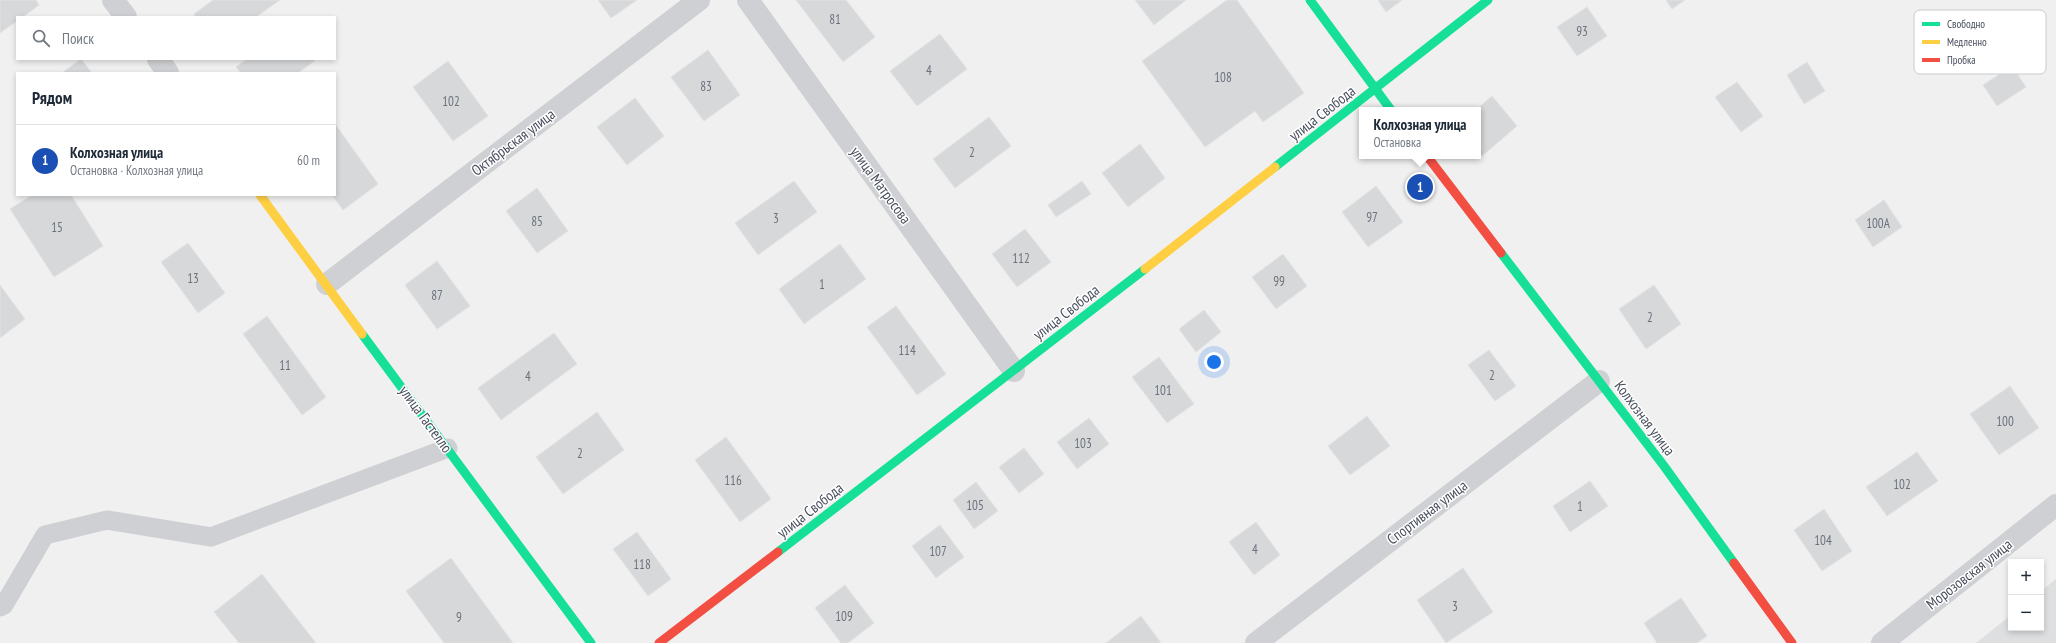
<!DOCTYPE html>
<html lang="ru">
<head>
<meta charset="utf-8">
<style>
	body { margin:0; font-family:"PT Sans Narrow",sans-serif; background:#f2f2f3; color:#1f2937 }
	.controls { position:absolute; right:12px; bottom:12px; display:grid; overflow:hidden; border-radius:0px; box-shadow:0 2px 6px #0003 }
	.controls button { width:36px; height:36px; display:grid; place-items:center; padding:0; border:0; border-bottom:1px solid #e0e1e3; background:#fff; color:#1f2937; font:20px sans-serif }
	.you { position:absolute; left:1214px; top:362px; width:14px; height:14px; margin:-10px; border:3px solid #fff; border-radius:50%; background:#1a73e8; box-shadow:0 0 0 6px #1a73e833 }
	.badge { display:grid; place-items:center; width:26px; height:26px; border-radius:50%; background:#828790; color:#fff; font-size:13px; font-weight:700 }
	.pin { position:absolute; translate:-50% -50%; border:2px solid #fff; box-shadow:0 1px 4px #0006 }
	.popup { position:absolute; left:1359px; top:107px; width:122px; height:52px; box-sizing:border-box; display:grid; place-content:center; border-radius:0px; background:#fff; filter:drop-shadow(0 1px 3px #0005); font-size:13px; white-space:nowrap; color:#747a83 }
	.popup b { font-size:15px; color:#1f2937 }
	.popup::after { content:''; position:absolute; left:50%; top:100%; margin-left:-8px; border:8px solid transparent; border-top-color:#fff }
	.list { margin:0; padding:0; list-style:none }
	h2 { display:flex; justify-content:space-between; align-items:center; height:52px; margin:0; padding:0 16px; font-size:17px }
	h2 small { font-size:13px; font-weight:400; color:#747a83 }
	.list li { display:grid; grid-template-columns:26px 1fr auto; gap:12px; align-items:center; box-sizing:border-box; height:72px; padding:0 16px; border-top:1px solid #e0e1e3 }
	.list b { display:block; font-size:15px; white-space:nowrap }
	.list p { margin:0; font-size:13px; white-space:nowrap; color:#747a83 }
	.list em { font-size:13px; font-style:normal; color:#747a83 }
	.icon { flex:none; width:22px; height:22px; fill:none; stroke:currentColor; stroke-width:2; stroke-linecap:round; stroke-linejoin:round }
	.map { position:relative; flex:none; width:2056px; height:643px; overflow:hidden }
	.search { position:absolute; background:#fff; box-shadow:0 2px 6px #0003; left:16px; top:16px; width:320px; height:44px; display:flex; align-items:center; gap:10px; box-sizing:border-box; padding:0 14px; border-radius:0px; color:#747a83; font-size:15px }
	.panel { position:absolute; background:#fff; box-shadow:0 2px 6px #0003; left:16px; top:72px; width:320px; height:124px; border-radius:0px }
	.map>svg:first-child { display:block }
</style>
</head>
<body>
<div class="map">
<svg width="2056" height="643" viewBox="0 0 2056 643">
	<rect width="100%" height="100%" fill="#f0f0f0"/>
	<path fill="#dedfe0" d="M2056,579V643H1976L2011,615V628H2041V591Z"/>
	<g fill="#d7d8da" stroke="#e1e2e3">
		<path d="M0,0H36L39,5L23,17H17V21L0,33Z"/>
		<path d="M213,0H280L256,17H196L194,14Z"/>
		<path d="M598,0H637L611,18Z"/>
		<path d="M796,0H846L875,37L843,62Z"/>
		<path d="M1135,0H1186L1154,25Z"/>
		<path d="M1227,0H1237L1304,93L1263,122L1255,111L1205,147L1142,61Z"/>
		<path d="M1378,0H1402L1386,12Z"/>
		<path d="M1666,0H1685L1672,9Z"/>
		<path d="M1587,7L1607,36L1577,56L1557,27Z"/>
		<path d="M940,34L967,69L917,106L890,71Z"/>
		<path d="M708,50L740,95L704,121L671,77Z"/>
		<path d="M81,59L92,73H62Z"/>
		<path d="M247,59H317L298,73H241L236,67Z"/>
		<path d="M448,61L488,116L453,141L413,87Z"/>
		<path d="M1807,62L1825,91L1804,104L1787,75Z"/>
		<path d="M2012,66L2026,87L1997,106L1983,85Z"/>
		<path d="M1737,82L1763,116L1741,132L1715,97Z"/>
		<path d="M1492,96L1517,126L1482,156L1478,152V110H1476Z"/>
		<path d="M635,98L664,136L627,165L597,127Z"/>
		<path d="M989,117L1011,146L955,188L933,159Z"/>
		<path d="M335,124L378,184L343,210L332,195H335Z"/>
		<path d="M1140,144L1165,178L1128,207L1102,173Z"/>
		<path d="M794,181L817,212L758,255L735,223Z"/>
		<path d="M1082,181L1091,194L1056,217L1048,205Z"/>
		<path d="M1376,186L1403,222L1368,247L1342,212Z"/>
		<path d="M537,188L568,231L537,253L506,211Z"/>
		<path d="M32,195H71L103,246L54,277L10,209Z"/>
		<path d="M1884,200L1902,227L1873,247L1855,220Z"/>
		<path d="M1025,229L1051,262L1017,287L992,254Z"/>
		<path d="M188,243L225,293L198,313L161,262Z"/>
		<path d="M840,244L866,279L804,324L779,289Z"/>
		<path d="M1283,254L1307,286L1276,309L1252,277Z"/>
		<path d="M437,261L470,306L437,329L405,285Z"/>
		<path d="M0,285L25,319L0,338Z"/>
		<path d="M1654,285L1681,324L1646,349L1619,309Z"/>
		<path d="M896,306L946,374L917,395L867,327Z"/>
		<path d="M1204,310L1221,332L1196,352L1179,329Z"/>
		<path d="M267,316L326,397L302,415L243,334Z"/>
		<path d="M554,333L577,364L501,420L478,388Z"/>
		<path d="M1489,350L1516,386L1495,401L1468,365Z"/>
		<path d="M1159,357L1194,404L1167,423L1132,377Z"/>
		<path d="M2010,386L2039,428L1999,455L1970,414Z"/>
		<path d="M597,412L624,450L563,494L536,457Z"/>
		<path d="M1367,416L1390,446L1350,475L1328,446Z"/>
		<path d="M1089,418L1109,444L1077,469L1057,442Z"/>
		<path d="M726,437L771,499L740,522L695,460Z"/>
		<path d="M1024,448L1044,474L1019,493L999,467Z"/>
		<path d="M1917,452L1938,481L1887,516L1866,487Z"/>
		<path d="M1590,481L1608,506L1570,532L1553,506Z"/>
		<path d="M976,482L998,511L974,529L953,500Z"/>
		<path d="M1824,509L1852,551L1822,571L1794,530Z"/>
		<path d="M1256,522L1280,555L1254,575L1229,542Z"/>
		<path d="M940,525L964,557L936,578L912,546Z"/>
		<path d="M637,532L671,579L648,596L613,549Z"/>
		<path d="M451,558L513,643H444L406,591Z"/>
		<path d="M1463,568L1493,612L1446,643L1417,600Z"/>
		<path d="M262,574L316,643H239L214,612Z"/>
		<path d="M845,585L874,623L848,643H841L815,608Z"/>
		<path d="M1681,598L1707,636L1697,643H1657L1644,623Z"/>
		<path d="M1141,616L1161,643H1106Z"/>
	</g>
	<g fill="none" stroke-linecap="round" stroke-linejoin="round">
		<path stroke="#cfd0d3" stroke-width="19" d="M0,607L4,605L45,535L107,520L211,537L448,448"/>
		<g stroke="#cfd0d3" stroke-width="22">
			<path d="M113,0L126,17"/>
			<path d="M748,0L1014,371"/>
			<path d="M158,59L168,73"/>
			<path d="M327,284L699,0"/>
			<path d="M1256,643L1599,381"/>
			<path d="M1882,643L2056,505"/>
		</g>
		<g stroke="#16e098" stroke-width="9">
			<path d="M1310,0L1391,110"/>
			<path d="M1275,167L1488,0"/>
			<path d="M1501,253L1664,466L1734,563"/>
			<path d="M362,334L591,643"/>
			<path d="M778,552L1145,269"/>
		</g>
		<g stroke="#ffcf43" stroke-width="9">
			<path d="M260,195L362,334"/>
			<path d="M1145,269L1275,167"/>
		</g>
		<g stroke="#f24e42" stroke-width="9">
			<path d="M1427,156L1501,253"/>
			<path d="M1734,563L1792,643"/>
			<path d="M659,643L778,552"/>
		</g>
	</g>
	<g text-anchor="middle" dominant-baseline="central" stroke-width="3" stroke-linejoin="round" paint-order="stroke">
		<g font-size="13" fill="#6c727d">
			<text x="835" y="19">81</text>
			<text x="1582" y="31">93</text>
			<text x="929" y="70">4</text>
			<text x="1223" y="77">108</text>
			<text x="706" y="86">83</text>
			<text x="451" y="101">102</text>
			<text x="972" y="152">2</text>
			<text x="1372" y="217">97</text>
			<text x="776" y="218">3</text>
			<text x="537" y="221">85</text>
			<text x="1878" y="223">100А</text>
			<text x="57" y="227">15</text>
			<text x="1021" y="258">112</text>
			<text x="193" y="278">13</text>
			<text x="1279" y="281">99</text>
			<text x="822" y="284">1</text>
			<text x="437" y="295">87</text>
			<text x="1650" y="317">2</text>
			<text x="907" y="350">114</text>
			<text x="285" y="365">11</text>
			<text x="1492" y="375">2</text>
			<text x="528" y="376">4</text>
			<text x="1163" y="390">101</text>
			<text x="2005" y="421">100</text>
			<text x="1083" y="443">103</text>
			<text x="580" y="453">2</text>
			<text x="733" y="480">116</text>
			<text x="1902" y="484">102</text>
			<text x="975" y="505">105</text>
			<text x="1580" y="506">1</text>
			<text x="1823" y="540">104</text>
			<text x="1255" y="549">4</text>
			<text x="938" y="551">107</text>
			<text x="642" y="564">118</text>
			<text x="1455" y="606">3</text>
			<text x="844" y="616">109</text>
			<text x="459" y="617">9</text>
		</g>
		<g font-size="15" fill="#474e5c" stroke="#fff">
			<text transform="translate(1322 113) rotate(-38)">улица Свобода</text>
			<text transform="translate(513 142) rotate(-37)">Октябрьская улица</text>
			<text transform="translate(881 185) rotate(54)">улица Матросова</text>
			<text transform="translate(1066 312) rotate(-38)">улица Свобода</text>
			<text transform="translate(1645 418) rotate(53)">Колхозная улица</text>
			<text transform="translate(426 419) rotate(54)">улица Гастелло</text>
			<text transform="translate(810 510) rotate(-38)">улица Свобода</text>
			<text transform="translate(1427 512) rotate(-37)">Спортивная улица</text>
			<text transform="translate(1969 574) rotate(-38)">Морозовская улица</text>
		</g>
	</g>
	<rect x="1914" y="10" width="132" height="64" rx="6" fill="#fff" stroke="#c8cace" stroke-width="1"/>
	<rect x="1922" y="22" width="18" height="4" fill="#16e098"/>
	<rect x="1922" y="40" width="18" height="4" fill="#ffcf43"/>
	<rect x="1922" y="58" width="18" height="4" fill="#f24e42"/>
	<g font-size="11" fill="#474e5c">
		<text x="1947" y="28">Свободно</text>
		<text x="1947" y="46">Медленно</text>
		<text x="1947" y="64">Пробка</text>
	</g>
</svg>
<div class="controls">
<button>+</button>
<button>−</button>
</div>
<div class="you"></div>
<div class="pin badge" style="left:1420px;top:187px;background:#1a4fb4">1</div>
<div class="popup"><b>Колхозная улица</b>Остановка</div>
<div class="search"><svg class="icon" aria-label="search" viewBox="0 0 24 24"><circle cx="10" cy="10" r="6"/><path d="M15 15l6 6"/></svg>Поиск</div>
<section class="panel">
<h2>Рядом<small></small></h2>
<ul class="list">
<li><span class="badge" style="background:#1a4fb4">1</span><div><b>Колхозная улица</b><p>Остановка · Колхозная улица</p></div><em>60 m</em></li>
</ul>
</section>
</div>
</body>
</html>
